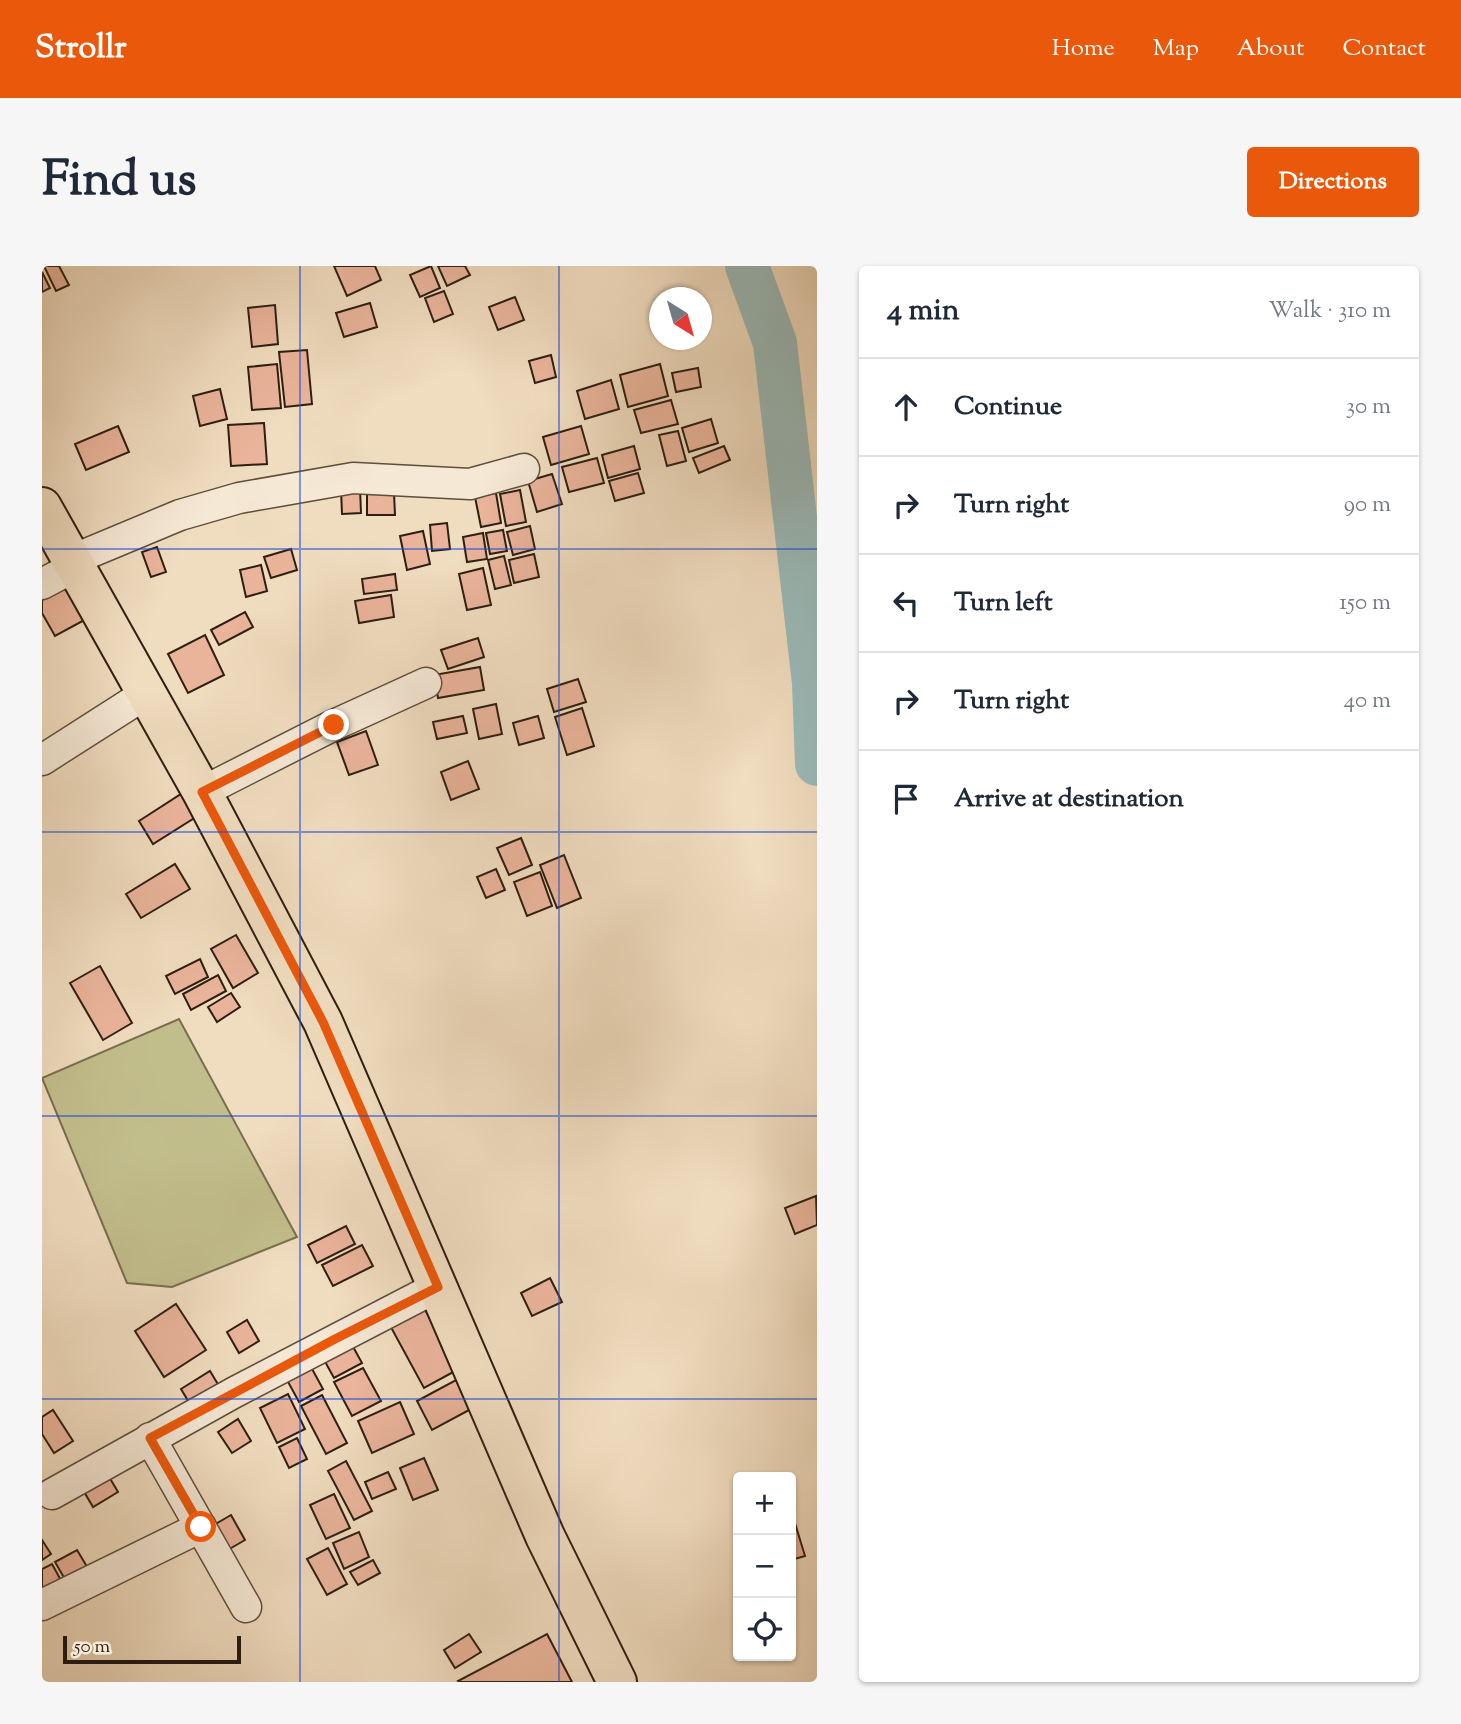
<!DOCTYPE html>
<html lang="en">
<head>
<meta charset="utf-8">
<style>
	body { margin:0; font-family:"Sorts Mill Goudy",serif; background:#f6f6f7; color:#1f2937 }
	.controls { position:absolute; right:21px; bottom:21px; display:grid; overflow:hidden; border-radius:7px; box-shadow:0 2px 5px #0004 }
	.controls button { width:63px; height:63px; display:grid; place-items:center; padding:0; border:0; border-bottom:2px solid #e0e1e3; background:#fff; color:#1f2937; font:35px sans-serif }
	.compass { position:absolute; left:607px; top:21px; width:63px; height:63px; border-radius:50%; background:#fff; box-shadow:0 2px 5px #0004; rotate:143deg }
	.scale { position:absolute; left:21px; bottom:18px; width:178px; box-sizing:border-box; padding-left:7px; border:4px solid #2e1e11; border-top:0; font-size:19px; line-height:24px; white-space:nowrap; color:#2e1e11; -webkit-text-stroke:5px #f5e8d5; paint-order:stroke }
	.stop { position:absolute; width:21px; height:21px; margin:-16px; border:5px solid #ea580c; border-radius:50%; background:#fff }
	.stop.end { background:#ea580c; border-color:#fff; box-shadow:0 2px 7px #0008 }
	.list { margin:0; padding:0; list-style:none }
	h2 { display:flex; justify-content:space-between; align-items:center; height:91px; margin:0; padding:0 28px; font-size:30px }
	h2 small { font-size:23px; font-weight:400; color:#747a83 }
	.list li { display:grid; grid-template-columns:46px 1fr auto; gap:21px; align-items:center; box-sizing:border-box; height:98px; padding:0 28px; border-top:2px solid #e0e1e3 }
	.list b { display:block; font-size:26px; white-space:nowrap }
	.list em { font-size:23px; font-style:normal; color:#747a83 }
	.icon { flex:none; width:38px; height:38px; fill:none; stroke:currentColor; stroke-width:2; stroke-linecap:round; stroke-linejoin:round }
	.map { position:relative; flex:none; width:775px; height:1416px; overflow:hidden; border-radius:7px }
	header { display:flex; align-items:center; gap:42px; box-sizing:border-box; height:98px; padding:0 35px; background:#ea580c; color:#fff }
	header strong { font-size:33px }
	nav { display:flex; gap:38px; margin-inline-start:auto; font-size:24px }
	.intro { display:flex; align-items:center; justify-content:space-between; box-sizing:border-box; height:168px; padding:0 42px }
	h1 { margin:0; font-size:49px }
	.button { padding:18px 32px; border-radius:7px; background:#ea580c; color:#fff; font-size:24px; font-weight:700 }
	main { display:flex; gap:42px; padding:0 42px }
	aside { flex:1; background:#fff; border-radius:7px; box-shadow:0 2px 5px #0004 }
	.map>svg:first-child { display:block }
</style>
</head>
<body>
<header>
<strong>Strollr</strong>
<nav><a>Home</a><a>Map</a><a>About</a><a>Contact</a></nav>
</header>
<div class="intro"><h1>Find us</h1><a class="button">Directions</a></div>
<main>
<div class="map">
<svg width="775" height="1416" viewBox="0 0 775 1416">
	<rect width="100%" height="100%" fill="#f0dcbf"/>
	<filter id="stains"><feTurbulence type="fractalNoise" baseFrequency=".00286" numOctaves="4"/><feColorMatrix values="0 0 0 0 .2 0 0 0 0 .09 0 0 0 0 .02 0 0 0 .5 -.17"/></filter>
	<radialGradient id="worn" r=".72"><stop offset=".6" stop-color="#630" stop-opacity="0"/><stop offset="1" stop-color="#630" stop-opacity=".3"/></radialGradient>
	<path fill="#c2be8c" stroke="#786e4e" stroke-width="2" d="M137,753L255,971L130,1021L85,1017L0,812Z"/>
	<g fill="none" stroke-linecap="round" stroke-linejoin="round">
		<path stroke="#9bbab8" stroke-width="44" d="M705,0L733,77L772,417L775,498"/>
	</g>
	<g fill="#eab49b" stroke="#2e1e11" stroke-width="2">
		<path d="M2,0H17L27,19L14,25Z"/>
		<path d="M292,0H333L339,14L305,30Z"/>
		<path d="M389,0L398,22L378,31L368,9Z"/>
		<path d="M396,0H423L428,9L405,20Z"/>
		<path d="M0,6L8,22L0,26Z"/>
		<path d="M402,25L411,48L392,56L383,32Z"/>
		<path d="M473,31L482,54L456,64L447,41Z"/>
		<path d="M328,37L335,61L302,71L294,47Z"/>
		<path d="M233,39L236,78L210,81L206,42Z"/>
		<path d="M265,84L270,138L243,141L237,86Z"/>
		<path d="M509,89L514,111L493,117L487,95Z"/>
		<path d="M235,98L239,142L210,144L206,101Z"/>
		<path d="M618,98L626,130L586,141L578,109Z"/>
		<path d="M656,102L659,121L634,126L630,107Z"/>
		<path d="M569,114L577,143L543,153L535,125Z"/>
		<path d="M178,123L185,153L158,160L151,130Z"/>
		<path d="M629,134L636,158L599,167L592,144Z"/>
		<path d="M669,153L676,177L647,186L640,162Z"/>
		<path d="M222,157L225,198L189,200L186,159Z"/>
		<path d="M76,160L87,186L44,204L33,178Z"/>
		<path d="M539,160L547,188L509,199L501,171Z"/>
		<path d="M636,165L644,195L625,200L617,169Z"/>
		<path d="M592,180L598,203L566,212L560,189Z"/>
		<path d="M682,180L688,194L657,207L651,192Z"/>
		<path d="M555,192L562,217L527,226L520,201Z"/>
		<path d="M596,207L602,227L573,235L567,215Z"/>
		<path d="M510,208L520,238L495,246L486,215Z"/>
		<path d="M318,222L319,247L300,248L299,223Z"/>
		<path d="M478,224L484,256L464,260L458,228Z"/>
		<path d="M325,227H352L353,249H325Z"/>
		<path d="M454,227L459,257L439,261L433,231Z"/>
		<path d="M405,257L408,283L390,285L388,259Z"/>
		<path d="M488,260L493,283L471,289L465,266Z"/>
		<path d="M461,264L465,285L448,288L444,267Z"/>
		<path d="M381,265L388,298L365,304L358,270Z"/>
		<path d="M441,267L445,293L425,296L421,271Z"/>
		<path d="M115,281L124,306L109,311L100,286Z"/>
		<path d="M249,283L255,304L229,312L222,291Z"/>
		<path d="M492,288L497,311L472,317L467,294Z"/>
		<path d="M462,290L469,319L453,323L446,294Z"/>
		<path d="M219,299L225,325L204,331L198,304Z"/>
		<path d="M441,302L449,339L425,344L417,308Z"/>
		<path d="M353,308L355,324L322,328L320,313Z"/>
		<path d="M29,317L48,351L13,370L0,347V334Z"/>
		<path d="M349,329L352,351L317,357L313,335Z"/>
		<path d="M203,346L211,361L177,379L169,364Z"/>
		<path d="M163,369L182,409L146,427L126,388Z"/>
		<path d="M436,372L442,391L406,403L399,384Z"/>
		<path d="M438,401L442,424L396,432L392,409Z"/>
		<path d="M536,413L544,436L512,446L505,423Z"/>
		<path d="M454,438L460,468L437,473L431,443Z"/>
		<path d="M540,442L552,480L525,489L513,451Z"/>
		<path d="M421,450L425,467L395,473L391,456Z"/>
		<path d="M496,450L502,472L477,479L471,457Z"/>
		<path d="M324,465L336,499L307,509L295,476Z"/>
		<path d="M426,495L437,523L409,534L399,506Z"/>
		<path d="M139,528L154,551L111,578L97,555Z"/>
		<path d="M479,572L490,599L467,609L455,582Z"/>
		<path d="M522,589L539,632L515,642L498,599Z"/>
		<path d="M133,598L148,623L99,652L84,628Z"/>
		<path d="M454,603L463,624L444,632L435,611Z"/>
		<path d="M498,606L510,640L485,650L472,616Z"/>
		<path d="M194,669L216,707L191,722L169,683Z"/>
		<path d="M158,693L166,711L133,728L124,710Z"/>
		<path d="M58,700L90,757L61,774L28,717Z"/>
		<path d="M176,709L184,725L149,744L141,728Z"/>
		<path d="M189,727L198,741L175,756L166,741Z"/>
		<path d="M774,930L775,959L753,968L743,942Z"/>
		<path d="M304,960L313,978L275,997L266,979Z"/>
		<path d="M320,979L331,1000L291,1020L280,999Z"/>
		<path d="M508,1012L520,1036L490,1050L479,1027Z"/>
		<path d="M379,1036L415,1104L382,1122L345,1054Z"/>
		<path d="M134,1038L164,1084L122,1111L93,1065Z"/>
		<path d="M205,1054L217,1075L197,1087L185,1066Z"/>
		<path d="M309,1077L320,1097L292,1112L281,1092Z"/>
		<path d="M269,1101L281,1123L257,1136L245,1114Z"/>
		<path d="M321,1102L339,1135L310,1150L292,1116Z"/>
		<path d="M168,1105L180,1125L151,1143L139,1123Z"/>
		<path d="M414,1114L429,1143L390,1164L375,1135Z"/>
		<path d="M246,1128L263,1163L235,1177L218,1142Z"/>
		<path d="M280,1129L305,1177L284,1188L259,1140Z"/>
		<path d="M358,1136L372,1168L330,1187L316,1155Z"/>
		<path d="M11,1144L31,1175L12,1187L0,1168V1151Z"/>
		<path d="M196,1153L209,1175L190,1187L176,1166Z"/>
		<path d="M255,1172L265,1193L247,1202L237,1181Z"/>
		<path d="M382,1192L396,1224L371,1234L358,1202Z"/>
		<path d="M304,1195L330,1245L312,1254L286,1205Z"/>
		<path d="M346,1206L354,1223L330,1233L323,1216Z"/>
		<path d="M66,1209L76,1226L51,1241L41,1224Z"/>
		<path d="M292,1228L308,1262L284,1273L268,1239Z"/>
		<path d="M749,1244L763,1290L749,1294Z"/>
		<path d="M189,1249L203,1274L184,1285L170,1260Z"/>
		<path d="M317,1266L327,1291L302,1303L291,1277Z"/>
		<path d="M0,1274L9,1288L0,1294Z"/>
		<path d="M286,1282L305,1318L285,1329L265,1293Z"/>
		<path d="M35,1284L50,1309L28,1322L13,1296Z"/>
		<path d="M331,1294L338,1307L316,1319L308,1306Z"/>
		<path d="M10,1298L22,1320L0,1333V1303Z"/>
		<path d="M427,1368L439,1386L413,1402L402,1384Z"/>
		<path d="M505,1368L530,1416H417L416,1415Z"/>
	</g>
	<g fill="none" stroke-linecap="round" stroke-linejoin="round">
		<defs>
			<g id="minor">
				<path d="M30,294L138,249L197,232L311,212L428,218L482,203"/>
				<path d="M0,318L34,300"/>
				<path d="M0,494L105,427"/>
				<path d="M160,526L292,459L384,417"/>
				<path d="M108,1172L204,1341"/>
				<path d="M10,1228L193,1126L395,1021"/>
				<path d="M0,1339L159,1261"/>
			</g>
			<path id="major" d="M0,241L160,526L281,756L503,1270L575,1416"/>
		</defs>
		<use href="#minor" stroke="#5e4e3c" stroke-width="33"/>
		<use href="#major" stroke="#2e1e11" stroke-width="42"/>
		<use href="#minor" stroke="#f5e8d5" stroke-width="30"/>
		<use href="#major" stroke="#f0dcbf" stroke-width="38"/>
	</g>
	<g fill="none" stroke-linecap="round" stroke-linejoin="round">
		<path stroke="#ea580c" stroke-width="9" d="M159,1261L108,1172L293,1073L396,1021L281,756L160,526L292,459"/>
	</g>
	<path fill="none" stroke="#1d4ed8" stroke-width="2" stroke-opacity="0.55" d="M258,0V1416M517,0V1416M0,283H775M0,566H775M0,850H775M0,1133H775"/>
	<rect width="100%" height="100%" filter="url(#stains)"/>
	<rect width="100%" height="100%" fill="url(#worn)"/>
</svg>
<div class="controls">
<button>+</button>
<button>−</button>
<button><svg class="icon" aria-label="locate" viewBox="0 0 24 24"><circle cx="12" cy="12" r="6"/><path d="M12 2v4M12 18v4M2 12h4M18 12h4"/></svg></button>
</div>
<svg class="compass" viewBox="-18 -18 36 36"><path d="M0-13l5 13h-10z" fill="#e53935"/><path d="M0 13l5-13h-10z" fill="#747a83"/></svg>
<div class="scale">50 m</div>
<div class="stop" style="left:159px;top:1261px"></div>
<div class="stop end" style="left:292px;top:459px"></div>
</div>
<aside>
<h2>4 min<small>Walk · 310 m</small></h2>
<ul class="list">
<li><svg class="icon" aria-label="ahead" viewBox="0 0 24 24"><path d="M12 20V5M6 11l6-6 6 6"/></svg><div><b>Continue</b></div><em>30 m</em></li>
<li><svg class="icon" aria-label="right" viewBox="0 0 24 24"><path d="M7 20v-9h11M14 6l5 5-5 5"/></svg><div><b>Turn right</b></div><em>90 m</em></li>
<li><svg class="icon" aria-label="left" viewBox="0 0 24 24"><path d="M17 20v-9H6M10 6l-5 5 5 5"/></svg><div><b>Turn left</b></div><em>150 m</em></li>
<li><svg class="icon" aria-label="right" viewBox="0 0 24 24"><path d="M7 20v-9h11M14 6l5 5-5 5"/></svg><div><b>Turn right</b></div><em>40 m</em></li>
<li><svg class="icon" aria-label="arrive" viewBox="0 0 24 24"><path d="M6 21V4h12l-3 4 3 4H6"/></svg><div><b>Arrive at destination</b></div></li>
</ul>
</aside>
</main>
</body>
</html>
